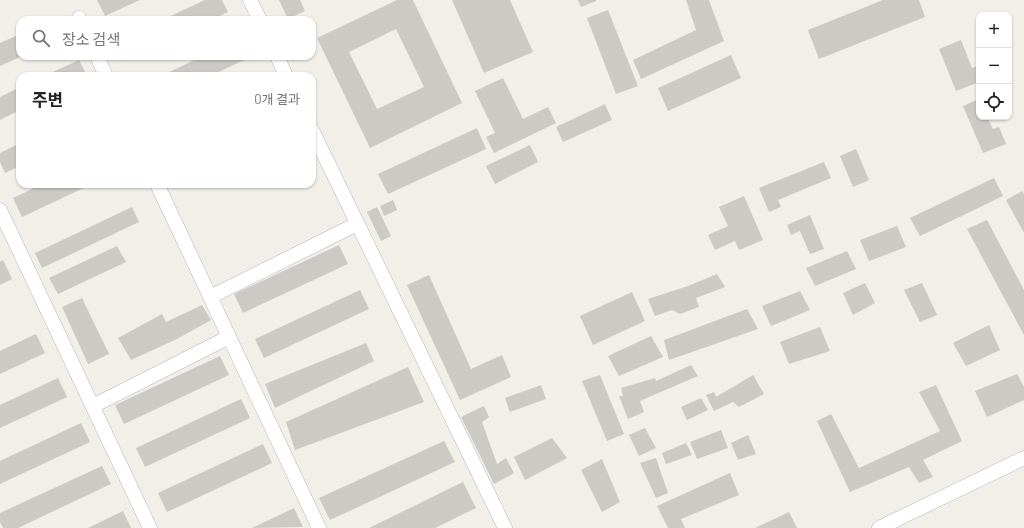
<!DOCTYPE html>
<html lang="ko">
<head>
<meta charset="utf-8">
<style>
	body { margin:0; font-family:Barlow,"Noto Sans KR",sans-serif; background:#f2f2f2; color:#222 }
	.controls { position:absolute; right:12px; top:12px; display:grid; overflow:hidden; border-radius:8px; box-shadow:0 1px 3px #0004 }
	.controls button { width:36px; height:36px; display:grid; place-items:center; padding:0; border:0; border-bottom:1px solid #e0e0e0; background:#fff; color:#222; font:20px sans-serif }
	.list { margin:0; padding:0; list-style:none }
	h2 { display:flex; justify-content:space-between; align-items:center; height:52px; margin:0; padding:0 16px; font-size:17px }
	h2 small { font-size:13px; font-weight:400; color:#767676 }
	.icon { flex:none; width:22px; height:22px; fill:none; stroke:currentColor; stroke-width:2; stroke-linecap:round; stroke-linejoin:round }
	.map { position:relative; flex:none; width:1024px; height:528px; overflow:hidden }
	.search { position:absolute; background:#fff; box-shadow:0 1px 3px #0004; left:16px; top:16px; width:300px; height:44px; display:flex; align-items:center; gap:10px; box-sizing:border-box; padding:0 14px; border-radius:12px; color:#767676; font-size:15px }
	.panel { position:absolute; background:#fff; box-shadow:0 1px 3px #0004; left:16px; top:72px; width:300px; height:116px; border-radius:12px }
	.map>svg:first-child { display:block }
</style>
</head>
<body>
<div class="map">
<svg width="1024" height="528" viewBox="0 0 1024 528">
	<rect width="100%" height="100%" fill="#f1efe8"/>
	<g fill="#cccac5" fill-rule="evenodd">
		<path d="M97,0H140L105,16Z"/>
		<path d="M205,0H222L228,12L211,20H162Z"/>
		<path d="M279,0H300L305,11L288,19Z"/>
		<path d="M397,0H413L462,103L370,148L317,38ZM396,29L424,87L377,109L349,52Z"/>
		<path d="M452,0H510L533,52L484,73Z"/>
		<path d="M578,0H596V1L581,7Z"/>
		<path d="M686,0H709L724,41L641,79L633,60L696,30Z"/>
		<path d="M883,0H919L925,17L819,59L808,30Z"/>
		<path d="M608,10L638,86L616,94L587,18Z"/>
		<path d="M57,16L58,20H49Z"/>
		<path d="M20,34V57L0,66V43Z"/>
		<path d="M961,40L972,68L979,65V82L956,91L939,49Z"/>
		<path d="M731,55L741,78L668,111L658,88Z"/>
		<path d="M120,56H134L123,61Z"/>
		<path d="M203,56H253L210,76H161Z"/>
		<path d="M79,60L87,76H44Z"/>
		<path d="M503,78L523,119L548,107L556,123L494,153L486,137L495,133L475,91Z"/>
		<path d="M20,87V110L0,120V97Z"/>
		<path d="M979,99V117H987L993,129L999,127L1006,144L983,153L963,106Z"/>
		<path d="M605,104L612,120L563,142L556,127Z"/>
		<path d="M477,128L486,149L388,194L378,174Z"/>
		<path d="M20,143V166L5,173L0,162V153Z"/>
		<path d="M530,145L538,162L495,184L486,166Z"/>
		<path d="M856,149L869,180L853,187L840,156Z"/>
		<path d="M824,162L831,178L778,200L781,207L769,212L759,188Z"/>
		<path d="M994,178L1003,196L920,236L910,218Z"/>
		<path d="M43,184H92L22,217L13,198Z"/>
		<path d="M1022,191L1024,194V233L1006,200Z"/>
		<path d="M744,196L763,240L739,250L735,241L715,250L708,235L728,226L719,207Z"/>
		<path d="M393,200L397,210L384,216L380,206Z"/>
		<path d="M132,207L139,222L42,268L35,253Z"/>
		<path d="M377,207L391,236L381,241L367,212Z"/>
		<path d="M810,215L824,249L810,254L800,231L791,235L787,225Z"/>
		<path d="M987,220L1024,290V335L967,229Z"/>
		<path d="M897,226L906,247L869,261L860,240Z"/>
		<path d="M339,245L348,264L243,313L234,294Z"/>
		<path d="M117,246L126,262L58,294L49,278Z"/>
		<path d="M847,251L856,269L815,286L806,268Z"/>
		<path d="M3,260L12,279L0,285V262Z"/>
		<path d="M717,274L725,287L696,298L699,307L680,314L672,310L655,316L648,299L688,286Z"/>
		<path d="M429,275L471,369L502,355L511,377L460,400L407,285Z"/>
		<path d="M865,283L875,303L853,315L843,293Z"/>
		<path d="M922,283L937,315L920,322L904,290Z"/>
		<path d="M360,290L369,309L264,358L255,339Z"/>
		<path d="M800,291L810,310L771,326L762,306Z"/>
		<path d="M632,292L645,321L593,345L580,316Z"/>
		<path d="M82,298L109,354L88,364L62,307Z"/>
		<path d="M202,305L211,320L177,339L131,360L118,338L162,314L166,322Z"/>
		<path d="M747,309L758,329L669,360L664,340Z"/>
		<path d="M989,325L1000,350L966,366L953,343Z"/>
		<path d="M820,327L830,351L789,364L780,342Z"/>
		<path d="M36,334L45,353L0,374V351Z"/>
		<path d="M651,336L663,357L619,376L608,356Z"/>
		<path d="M366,343L374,361L275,408L265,384Z"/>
		<path d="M220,356L229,375L124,424L115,405Z"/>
		<path d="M691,365L698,376L640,401L644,412L628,419L619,396H623L621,388L655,378L656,381Z"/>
		<path d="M408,367L424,402L295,450L286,422Z"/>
		<path d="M1017,374L1024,387V400L987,417L975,391Z"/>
		<path d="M600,375L624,434L607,441L582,381Z"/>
		<path d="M753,375L764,394L739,407L733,402L714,411L706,395L714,392L716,397Z"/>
		<path d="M58,378L67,397L0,428V405Z"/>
		<path d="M541,385L546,399L510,412L505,398Z"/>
		<path d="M936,385L962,441L923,460L933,477L919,483L909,467L850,492L817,421L831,414L859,468L940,431L919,392Z"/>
		<path d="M701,398L708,410L687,420L681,407Z"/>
		<path d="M241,399L250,418L145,467L136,448Z"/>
		<path d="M484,406L489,417L482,422L497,464L506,458L514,473L494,484L461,417Z"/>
		<path d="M81,423L90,442L0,484V461Z"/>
		<path d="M645,428L656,448L639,456L629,435Z"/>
		<path d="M721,430L728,448L697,459L690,442Z"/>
		<path d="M748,435L756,454L738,460L731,443Z"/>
		<path d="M552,438L567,458L525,480L514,457Z"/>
		<path d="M444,441L455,462L330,520L319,498Z"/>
		<path d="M686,443L692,455L666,464L662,453Z"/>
		<path d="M263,444L272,463L167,512L158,493Z"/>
		<path d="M656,458L668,493L656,498L640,463Z"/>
		<path d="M602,459L620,502L602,512L581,470Z"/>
		<path d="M102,466L111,484L18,528H3L0,522V513Z"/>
		<path d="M730,473L739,495L681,519L685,528H668L657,506Z"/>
		<path d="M463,482L476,508L435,528H369Z"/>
		<path d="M294,508L303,527L252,528Z"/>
		<path d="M123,511L131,528H88Z"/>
		<path d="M789,512L797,528H755Z"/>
	</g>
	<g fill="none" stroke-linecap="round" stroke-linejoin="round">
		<defs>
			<g id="minor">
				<path d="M250,0L260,20"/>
				<path d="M79,18L80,20"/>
				<path d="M97,56L106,76"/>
				<path d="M277,56L286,76"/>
				<path d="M312,130L505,528"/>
				<path d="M157,184L319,528"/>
				<path d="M0,210L150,528"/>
				<path d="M210,297L357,224"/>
				<path d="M93,406L229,337"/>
				<path d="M879,528L1024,458"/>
			</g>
		</defs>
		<use href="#minor" stroke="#b5b8bc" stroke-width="15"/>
		<use href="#minor" stroke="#fff" stroke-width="14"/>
	</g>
</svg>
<div class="controls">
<button>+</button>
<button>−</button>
<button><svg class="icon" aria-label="locate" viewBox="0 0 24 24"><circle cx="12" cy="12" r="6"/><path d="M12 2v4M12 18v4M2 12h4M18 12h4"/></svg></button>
</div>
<div class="search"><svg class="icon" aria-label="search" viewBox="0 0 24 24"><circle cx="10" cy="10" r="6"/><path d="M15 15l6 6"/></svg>장소 검색</div>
<section class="panel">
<h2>주변<small>0개 결과</small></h2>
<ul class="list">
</ul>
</section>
</div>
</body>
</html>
